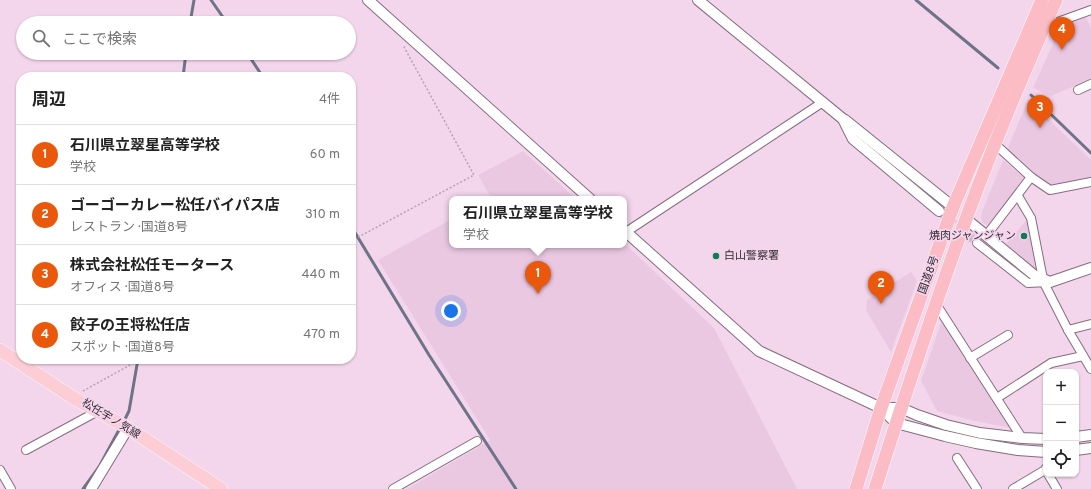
<!DOCTYPE html>
<html lang="ja">
<head>
<meta charset="utf-8">
<style>
	body { margin:0; font-family:Overpass,"Noto Sans JP",sans-serif; background:#f6f6f6; color:#222 }
	.controls { position:absolute; right:12px; bottom:12px; display:grid; overflow:hidden; border-radius:8px; box-shadow:0 1px 3px #0004 }
	.controls button { width:36px; height:36px; display:grid; place-items:center; padding:0; border:0; border-bottom:1px solid #e0e0e0; background:#fff; color:#222; font:20px sans-serif }
	.you { position:absolute; left:451px; top:311px; width:14px; height:14px; margin:-10px; border:3px solid #fff; border-radius:50%; background:#1a73e8; box-shadow:0 0 0 6px #1a73e833 }
	.badge { display:grid; place-items:center; width:26px; height:26px; border-radius:50%; background:#ea580c; color:#fff; font-size:13px; font-weight:700 }
	.pin { position:absolute; translate:-50% -33px; filter:drop-shadow(0 1px 2px #0008) }
	.pin::after { content:''; position:absolute; top:21px; width:14px; height:12px; background:inherit; clip-path:polygon(0 0,100% 0,50% 100%) }
	.popup { position:absolute; left:449px; top:196px; width:178px; height:52px; box-sizing:border-box; display:grid; place-content:center; border-radius:8px; background:#fff; filter:drop-shadow(0 1px 3px #0005); font-size:13px; white-space:nowrap; color:#767676 }
	.popup b { font-size:15px; color:#222 }
	.popup::after { content:''; position:absolute; left:50%; top:100%; margin-left:-8px; border:8px solid transparent; border-top-color:#fff }
	.list { margin:0; padding:0; list-style:none }
	h2 { display:flex; justify-content:space-between; align-items:center; height:52px; margin:0; padding:0 16px; font-size:17px }
	h2 small { font-size:13px; font-weight:400; color:#767676 }
	.list li { display:grid; grid-template-columns:26px 1fr auto; gap:12px; align-items:center; box-sizing:border-box; height:60px; padding:0 16px; border-top:1px solid #e0e0e0 }
	.list b { display:block; font-size:15px; white-space:nowrap }
	.list p { margin:0; font-size:13px; white-space:nowrap; color:#767676 }
	.list em { font-size:13px; font-style:normal; color:#767676 }
	.icon { flex:none; width:22px; height:22px; fill:none; stroke:currentColor; stroke-width:2; stroke-linecap:round; stroke-linejoin:round }
	.map { position:relative; flex:none; width:1091px; height:489px; overflow:hidden }
	.search { position:absolute; background:#fff; box-shadow:0 1px 3px #0004; left:16px; top:16px; width:340px; height:44px; display:flex; align-items:center; gap:10px; box-sizing:border-box; padding:0 14px; border-radius:22px; color:#767676; font-size:15px }
	.panel { position:absolute; background:#fff; box-shadow:0 1px 3px #0004; left:16px; top:72px; width:340px; height:292px; border-radius:16px }
	.map>svg:first-child { display:block }
</style>
</head>
<body>
<div class="map">
<svg width="1091" height="489" viewBox="0 0 1091 489">
	<rect width="100%" height="100%" fill="#f3d6ec"/>
	<g fill="#ebc8e2">
		<path d="M1086,17L1091,29V79L1051,96L1033,88L1061,26Z"/>
		<path d="M1028,100L1091,160V178L1050,187L1006,152Z"/>
		<path d="M523,151L576,199H489L491,198L478,175Z"/>
		<path d="M1003,160L1026,179L989,227L982,222L981,218L982,212Z"/>
		<path d="M1028,218L1038,269L1022,259L1006,244Z"/>
		<path d="M452,219V245H624V243L714,328L797,489H407L490,440L378,260Z"/>
		<path d="M911,272L917,281L891,352L866,310L867,300Z"/>
		<path d="M942,320L1011,428L970,420L937,411L921,381Z"/>
	</g>
	<g fill="none" stroke-linecap="round" stroke-linejoin="round">
		<g stroke="#6e7388" stroke-width="3">
			<path d="M211,0L227,23"/>
			<path d="M916,0L998,68"/>
			<path d="M190,23L194,0"/>
			<path d="M247,53L263,77"/>
			<path d="M183,77L186,53"/>
			<path d="M1031,95L1091,153"/>
			<path d="M351,226L429,355L516,489"/>
			<path d="M124,421L129,411L138,359"/>
			<path d="M83,489L99,467L120,428"/>
		</g>
		<path stroke="#cdb3c7" stroke-width="8" stroke-dasharray="8 4" stroke-linecap="butt" d="M939,211L977,243"/>
		<defs>
			<g id="minor">
				<path d="M1044,27L1091,10"/>
				<path d="M1078,90L1091,84"/>
				<path d="M995,144L1031,177L1050,190L1091,182"/>
				<path d="M1018,196L1031,218L1043,279"/>
				<path d="M626,232L823,102"/>
				<path d="M986,236L1031,177"/>
				<path d="M977,243L1028,283L1048,282"/>
				<path d="M1044,283L1068,330L1091,369"/>
				<path d="M936,304L1022,438"/>
				<path d="M1068,330L1091,324"/>
				<path d="M970,358L1008,335"/>
				<path d="M997,398L1051,363L1083,356"/>
				<path d="M26,450L98,411"/>
				<path d="M957,458L977,489"/>
				<path d="M0,470L11,489"/>
				<path d="M1048,474L1057,489"/>
				<path d="M393,489L477,441"/>
				<path d="M1013,489L1045,470L1046,468"/>
			</g>
			<g id="tertiary">
				<path d="M368,0L590,199"/>
				<path d="M698,0L843,119L853,139L939,211"/>
				<path d="M845,120L953,207"/>
				<path d="M966,219L1034,275L1050,282L1091,268"/>
				<path d="M624,230L759,351L881,408L896,423L945,436L976,443L1018,450L1046,452"/>
				<path d="M881,408H901L917,415L946,425L980,433L1022,438L1046,439"/>
				<path d="M1076,437L1091,435"/>
				<path d="M1076,450L1091,448"/>
				<path d="M91,489L128,428"/>
			</g>
			<path id="primary" d="M0,350L72,397L128,428L221,489"/>
			<g id="trunk">
				<path d="M856,489L881,408L953,207L1042,0"/>
				<path d="M875,489C904,399 933,308 966,219C993,145 1024,72 1056,0"/>
			</g>
		</defs>
		<use href="#minor" stroke="#856c7f" stroke-width="10"/>
		<use href="#tertiary" stroke="#856c7f" stroke-width="12"/>
		<use href="#primary" stroke="#fff" stroke-width="14"/>
		<use href="#trunk" stroke="#fff" stroke-width="14"/>
		<g stroke="#b8a1b3" stroke-width="1.5" stroke-dasharray="2 2" stroke-linecap="butt">
			<path d="M351,241L474,175L403,45"/>
			<path d="M83,391L141,359"/>
		</g>
		<use href="#minor" stroke="#fff" stroke-width="8"/>
		<use href="#tertiary" stroke="#fff" stroke-width="10"/>
		<use href="#primary" stroke="#fccdd4" stroke-width="13"/>
		<use href="#trunk" stroke="#fbbcc6" stroke-width="13"/>
	</g>
	<g fill="#0f7c58" stroke="#f3d6ec" stroke-width="1.5">
		<circle cx="1024" cy="236" r="4"/>
		<circle cx="716" cy="256" r="4"/>
	</g>
	<g text-anchor="middle" dominant-baseline="central" stroke-width="3.5" stroke-linejoin="round" paint-order="stroke">
		<g font-size="11" fill="#342931" stroke="#f3d6ec" text-anchor="end">
			<text x="1016" y="236">焼肉ジャンジャン</text>
			<text x="724" y="256" text-anchor="start">白山警察署</text>
		</g>
		<g font-size="11" fill="#342931" stroke="#f3d6ec">
			<text transform="translate(929 275) rotate(-70)">国道8号</text>
			<text transform="translate(111 419) rotate(31)">松任宇ノ気線</text>
		</g>
	</g>
</svg>
<div class="controls">
<button>+</button>
<button>−</button>
<button><svg class="icon" aria-label="locate" viewBox="0 0 24 24"><circle cx="12" cy="12" r="6"/><path d="M12 2v4M12 18v4M2 12h4M18 12h4"/></svg></button>
</div>
<div class="you"></div>
<div class="pin badge" style="left:538px;top:294px">1</div>
<div class="popup"><b>石川県立翠星高等学校</b>学校</div>
<div class="pin badge" style="left:881px;top:304px">2</div>
<div class="pin badge" style="left:1040px;top:128px">3</div>
<div class="pin badge" style="left:1062px;top:50px">4</div>
<div class="search"><svg class="icon" aria-label="search" viewBox="0 0 24 24"><circle cx="10" cy="10" r="6"/><path d="M15 15l6 6"/></svg>ここで検索</div>
<section class="panel">
<h2>周辺<small>4件</small></h2>
<ul class="list">
<li><span class="badge">1</span><div><b>石川県立翠星高等学校</b><p>学校</p></div><em>60 m</em></li>
<li><span class="badge">2</span><div><b>ゴーゴーカレー松任バイパス店</b><p>レストラン · 国道8号</p></div><em>310 m</em></li>
<li><span class="badge">3</span><div><b>株式会社松任モータース</b><p>オフィス · 国道8号</p></div><em>440 m</em></li>
<li><span class="badge">4</span><div><b>餃子の王将松任店</b><p>スポット · 国道8号</p></div><em>470 m</em></li>
</ul>
</section>
</div>
</body>
</html>
